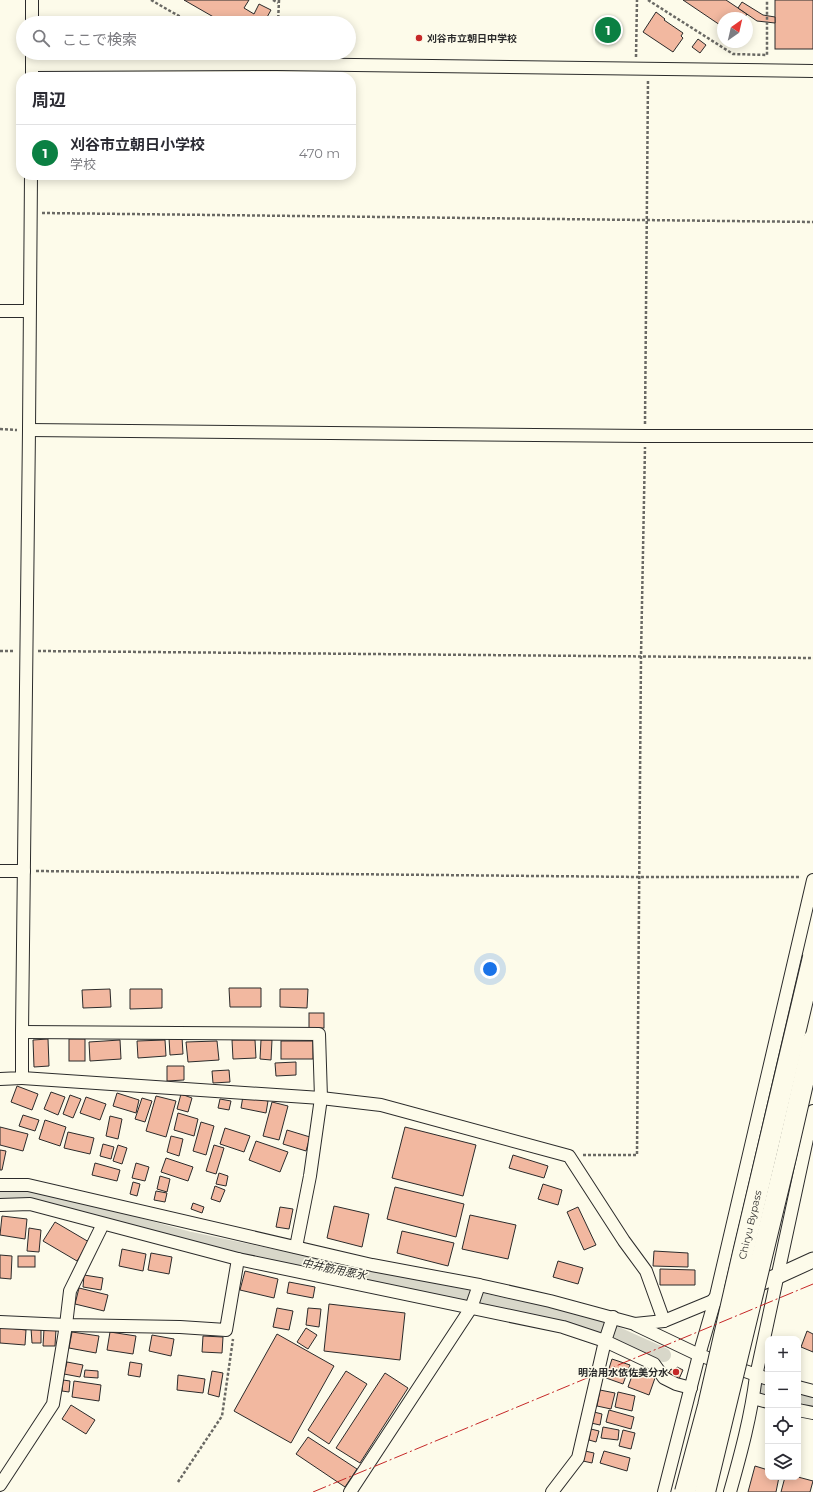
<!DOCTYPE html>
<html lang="ja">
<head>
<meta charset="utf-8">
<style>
	body { margin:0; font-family:Montserrat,"Noto Sans JP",sans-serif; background:#f7f7f7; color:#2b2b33 }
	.controls { position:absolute; right:12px; bottom:12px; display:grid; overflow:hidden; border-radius:8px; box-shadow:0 2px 10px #0003 }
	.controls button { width:36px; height:36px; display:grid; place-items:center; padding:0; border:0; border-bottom:1px solid #e1e1e2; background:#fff; color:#2b2b33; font:20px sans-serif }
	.compass { position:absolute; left:717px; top:12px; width:36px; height:36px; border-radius:50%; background:#fff; box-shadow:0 2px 10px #0003; rotate:34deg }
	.you { position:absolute; left:490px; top:969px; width:14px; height:14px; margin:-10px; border:3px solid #fff; border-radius:50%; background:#1a73e8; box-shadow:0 0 0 6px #1a73e833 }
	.badge { display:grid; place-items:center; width:26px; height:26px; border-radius:50%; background:#0b8043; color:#fff; font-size:13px; font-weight:700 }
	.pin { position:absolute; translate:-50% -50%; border:2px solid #fff; box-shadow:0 1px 4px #0006 }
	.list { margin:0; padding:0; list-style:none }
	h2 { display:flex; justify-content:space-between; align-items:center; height:52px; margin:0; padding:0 16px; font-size:17px }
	h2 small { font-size:13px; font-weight:400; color:#7c7c81 }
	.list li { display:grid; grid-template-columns:26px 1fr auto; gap:12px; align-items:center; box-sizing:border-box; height:56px; padding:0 16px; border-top:1px solid #e1e1e2 }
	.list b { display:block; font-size:15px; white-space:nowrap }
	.list p { margin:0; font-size:13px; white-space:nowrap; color:#7c7c81 }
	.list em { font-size:13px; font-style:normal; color:#7c7c81 }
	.icon { flex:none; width:22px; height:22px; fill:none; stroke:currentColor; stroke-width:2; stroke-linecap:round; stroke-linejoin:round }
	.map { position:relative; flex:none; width:813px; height:1492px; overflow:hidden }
	.search { position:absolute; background:#fff; box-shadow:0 2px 10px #0003; left:16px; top:16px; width:340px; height:44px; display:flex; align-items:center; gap:10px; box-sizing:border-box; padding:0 14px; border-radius:22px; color:#7c7c81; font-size:15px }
	.panel { position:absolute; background:#fff; box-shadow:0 2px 10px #0003; left:16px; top:72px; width:340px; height:108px; border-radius:16px }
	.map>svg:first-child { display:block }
</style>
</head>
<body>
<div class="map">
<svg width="813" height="1492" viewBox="0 0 813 1492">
	<rect width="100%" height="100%" fill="#fdfbea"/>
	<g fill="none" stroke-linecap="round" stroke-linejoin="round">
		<g stroke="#d8d7c9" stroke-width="14">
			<path d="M0,1196H33L187,1238L562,1317L606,1329L664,1355"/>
			<path d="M764,1391L768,1392"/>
			<path d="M798,1400L813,1404"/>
		</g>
	</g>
	<g fill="#f2b8a0" stroke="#2b2b2b">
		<path d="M184,0H249L244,8L254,14L259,4L271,10L266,19L273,23H224Z"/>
		<path d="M683,0H726L747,14L744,18H723V27Z"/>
		<rect x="775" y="0" width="38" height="49"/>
		<path d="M742,2L763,15L775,17V23L757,21L738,8Z"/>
		<path d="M656,12L665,19L664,20L683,33L681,36L683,38L673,52L643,32Z"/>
		<path d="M698,39L706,45L700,53L692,47Z"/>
		<path d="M118,53H139V54Z"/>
		<path d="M297,53H336V55Z"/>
		<path d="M229,988H261V1007H230Z"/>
		<path d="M110,989L111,1007L83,1008L82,990Z"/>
		<path d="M130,989H162V1008L130,1009Z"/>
		<path d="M280,989H308L307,1008L280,1007Z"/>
		<rect x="309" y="1013" width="15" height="15"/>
		<path d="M182,1037L183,1054L170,1055L169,1038Z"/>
		<path d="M48,1039L49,1066L34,1067L33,1040Z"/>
		<rect x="69" y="1039" width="16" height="22"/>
		<path d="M120,1040L121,1059L90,1061L89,1042Z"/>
		<path d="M165,1040L166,1056L138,1058L137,1041Z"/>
		<path d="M232,1040H255L256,1058L233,1059Z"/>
		<path d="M261,1040H272L271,1060L260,1059Z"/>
		<path d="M217,1041L219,1060L188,1062L186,1042Z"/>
		<rect x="281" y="1041" width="32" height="18"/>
		<path d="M296,1062V1075L276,1076L275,1063Z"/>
		<path d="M167,1066H184V1080L167,1081Z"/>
		<path d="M229,1070L230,1082L213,1083L212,1071Z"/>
		<path d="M17,1086L38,1094L32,1110L11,1102Z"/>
		<path d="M51,1092L65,1097L58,1115L44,1109Z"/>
		<path d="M117,1093L139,1100L136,1113L113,1106Z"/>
		<path d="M181,1094L192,1098L188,1112L177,1109Z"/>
		<path d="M70,1095L81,1099L73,1118L63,1114Z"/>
		<path d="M156,1096L176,1101L166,1137L146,1131Z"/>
		<path d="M243,1096L268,1101L266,1113L241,1108Z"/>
		<path d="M86,1097L106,1104L100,1120L80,1113Z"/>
		<path d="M142,1098L152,1101L145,1122L135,1119Z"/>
		<path d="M220,1099L231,1101L229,1110L218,1108Z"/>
		<path d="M272,1102L288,1106L279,1140L263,1136Z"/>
		<path d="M178,1113L198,1119L194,1136L174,1130Z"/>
		<path d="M23,1115L39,1120L35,1131L19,1126Z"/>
		<path d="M110,1116L122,1119L118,1139L106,1136Z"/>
		<path d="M45,1120L66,1127L60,1146L39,1139Z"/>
		<path d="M201,1122L214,1126L206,1155L193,1151Z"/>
		<path d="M0,1127L28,1134L23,1151L0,1145Z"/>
		<path d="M405,1127L476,1145L463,1196L392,1178Z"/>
		<path d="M225,1128L250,1136L244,1152L220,1144Z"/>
		<path d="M287,1130L310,1137L306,1151L283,1144Z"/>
		<path d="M68,1132L94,1138L90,1154L64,1148Z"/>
		<path d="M171,1136L183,1139L179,1156L167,1152Z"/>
		<path d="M256,1141L288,1152L280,1172L249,1160Z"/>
		<path d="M103,1144L114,1147L111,1159L100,1156Z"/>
		<path d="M118,1145L127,1148L122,1164L113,1161Z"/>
		<path d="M214,1145L224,1148L216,1174L206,1171Z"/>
		<path d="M0,1150L6,1151L2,1170H0Z"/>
		<path d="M513,1155L548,1166L544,1178L509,1168Z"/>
		<path d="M166,1158L193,1167L188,1181L161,1172Z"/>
		<path d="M95,1163L120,1170L117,1181L92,1175Z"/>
		<path d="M136,1163L149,1167L145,1181L132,1178Z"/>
		<path d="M219,1173L228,1176L226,1186L216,1184Z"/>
		<path d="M160,1176L170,1179L167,1192L157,1189Z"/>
		<path d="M133,1182L140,1184L137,1196L130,1194Z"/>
		<path d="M543,1184L562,1190L558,1205L538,1199Z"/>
		<path d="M215,1186L225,1190L220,1202L211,1199Z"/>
		<path d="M395,1187L464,1204L456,1237L387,1219Z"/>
		<path d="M156,1191L167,1193L165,1202L154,1200Z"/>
		<path d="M193,1203L204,1207L202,1213L191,1209Z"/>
		<path d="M334,1206L369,1214L362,1247L327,1238Z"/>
		<path d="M280,1207L293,1209L289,1229L276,1227Z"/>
		<path d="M578,1207L596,1245L584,1250L567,1212Z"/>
		<path d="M470,1215L516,1225L508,1259L462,1249Z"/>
		<path d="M2,1216L27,1219L25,1239L0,1235Z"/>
		<path d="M55,1222L89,1242L77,1261L43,1241Z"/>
		<path d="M29,1228L41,1230L39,1252L27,1251Z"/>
		<path d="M402,1231L454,1243L448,1266L397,1253Z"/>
		<path d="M122,1249L146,1254L143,1271L119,1266Z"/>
		<path d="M654,1251L688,1253V1267L653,1266Z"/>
		<path d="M151,1253L172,1257L169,1274L148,1270Z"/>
		<path d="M0,1255L12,1256L11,1279L0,1278Z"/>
		<rect x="18" y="1256" width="17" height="11"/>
		<path d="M558,1261L583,1268L578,1284L553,1277Z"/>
		<path d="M660,1269L695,1270V1285H660Z"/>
		<path d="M245,1271L278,1279L274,1298L240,1290Z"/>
		<path d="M84,1275L103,1278L101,1290L83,1287Z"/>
		<path d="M289,1282L315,1287L313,1298L287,1293Z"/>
		<path d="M79,1288L108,1295L104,1311L75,1304Z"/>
		<path d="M329,1304L405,1313L400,1360L324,1351Z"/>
		<path d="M277,1308L293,1311L289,1330L273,1327Z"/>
		<path d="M308,1308L321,1309L319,1327L306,1325Z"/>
		<path d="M0,1327L26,1330L25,1345L0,1343Z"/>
		<path d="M41,1327V1343H32L31,1328Z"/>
		<path d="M306,1328L317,1335L308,1349L297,1342Z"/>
		<path d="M44,1329H56L55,1346H43Z"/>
		<path d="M807,1331L813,1334V1352L801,1347Z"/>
		<path d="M72,1332L99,1336L96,1353L69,1348Z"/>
		<path d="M110,1332L136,1336L133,1354L107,1350Z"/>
		<path d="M277,1334L334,1366L291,1443L234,1411Z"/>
		<path d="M152,1335L174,1339L171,1356L149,1351Z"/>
		<path d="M203,1336L223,1337L222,1353L202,1352Z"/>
		<path d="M612,1359L630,1365L623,1384L606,1378Z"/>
		<path d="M67,1362L83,1365L80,1377L64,1374Z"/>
		<path d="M130,1362L142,1364L140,1377L128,1375Z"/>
		<path d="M677,1367L683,1370L679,1379L668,1374L671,1369L675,1371Z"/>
		<path d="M85,1370L98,1371V1378L84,1377Z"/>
		<path d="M634,1370L655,1378L649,1395L628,1387Z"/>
		<path d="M212,1371L223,1373L219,1397L208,1394Z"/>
		<path d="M346,1371L367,1384L329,1444L308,1430Z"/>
		<path d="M385,1373L408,1388L360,1463L336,1448Z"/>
		<path d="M178,1375L205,1379L203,1393L177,1390Z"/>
		<path d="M63,1380L70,1381L69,1392L62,1391Z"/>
		<path d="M74,1381L101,1385L99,1401L72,1397Z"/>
		<path d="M600,1390L615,1393L611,1409L597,1406Z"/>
		<path d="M618,1392L635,1396L632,1411L615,1407Z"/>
		<path d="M71,1405L95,1420L86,1434L62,1419Z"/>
		<path d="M609,1410L634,1417L631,1429L606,1422Z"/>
		<path d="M594,1412L602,1414L600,1425L591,1423Z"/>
		<path d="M603,1427L619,1430L618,1440L601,1438Z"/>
		<path d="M591,1429L599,1431L596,1442L589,1440Z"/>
		<path d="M623,1430L635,1433L631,1449L619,1446Z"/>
		<path d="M308,1437L357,1469L345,1487L296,1454Z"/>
		<path d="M585,1451L594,1453L592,1463L583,1461Z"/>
		<path d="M604,1451L630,1458L627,1471L600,1463Z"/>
		<path d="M755,1466L768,1470V1477H779L776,1492H748Z"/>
		<path d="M785,1477H798L813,1481L810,1492H781Z"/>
	</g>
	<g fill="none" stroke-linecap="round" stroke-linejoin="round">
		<defs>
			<g id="minor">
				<path d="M32,0V23"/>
				<path d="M32,65L277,64L813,71"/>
				<path d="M32,77V53"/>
				<path d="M0,311H29"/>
				<path d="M29,430L645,436H813"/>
				<path d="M0,871H24"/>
				<path d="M22,1032L319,1034L321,1098L310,1176L296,1247"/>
				<path d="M22,1078L321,1098L381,1105L569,1156L624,1241L646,1271L664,1321"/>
				<path d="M0,1079L22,1078V1032L29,430L31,175"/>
				<path d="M0,1185H28L372,1265L479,1285L550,1301L635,1324L664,1321L715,1300"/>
				<path d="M0,1205L30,1204L238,1259L563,1327L605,1341L578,1458L552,1492"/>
				<path d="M613,1317L605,1341L654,1364L664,1378L676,1384L691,1388"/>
				<path d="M0,1322L66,1325L180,1327L226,1330L238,1259"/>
				<path d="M636,1325L699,1355L768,1379"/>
				<path d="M798,1387L813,1391"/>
				<path d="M753,1398L768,1402"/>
				<path d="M798,1410L813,1413"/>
				<path d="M0,1485L53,1404L66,1325L70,1291L103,1224"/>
				<path d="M350,1492L471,1308L479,1285"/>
				<path d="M664,1492L699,1355L715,1300L813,880"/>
				<path d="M730,1492C741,1453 751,1416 756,1376L813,1111"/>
			</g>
			<path id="tertiary" d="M715,1300L778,1276L813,1260"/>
		</defs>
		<use href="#minor" stroke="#2b2b2b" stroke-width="14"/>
		<use href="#tertiary" stroke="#2b2b2b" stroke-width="17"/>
		<g stroke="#6a6964" stroke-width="2.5" stroke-dasharray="3 2" stroke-linecap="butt">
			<path d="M151,0L191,23"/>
			<path d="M273,0L278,3"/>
			<path d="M648,0L733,54L767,55V0"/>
			<path d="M278,23L279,0"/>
			<path d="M636,57L637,0"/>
			<path d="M42,213L813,222"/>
			<path d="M645,424L648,79"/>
			<path d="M0,429L17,430"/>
			<path d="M0,651H15"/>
			<path d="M38,651L813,658"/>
			<path d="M36,871L639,877H801"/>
			<path d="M583,1155H637L641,656L645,447"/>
			<path d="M178,1482L222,1416L233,1339"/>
		</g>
		<use href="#minor" stroke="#fdfbea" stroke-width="12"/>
		<use href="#tertiary" stroke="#fdfbea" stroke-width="15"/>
		<defs>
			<g id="trunk-bridge">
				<path id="s1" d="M685,1492L708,1406L743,1253L813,957"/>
				<path d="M705,1492L787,1153L813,1040"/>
			</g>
		</defs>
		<use href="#trunk-bridge" stroke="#2b2b2b" stroke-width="22" stroke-linecap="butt"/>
		<use href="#trunk-bridge" stroke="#fdfbea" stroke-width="20"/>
		<path stroke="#c62828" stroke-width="1" stroke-dasharray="14 3 2 3" stroke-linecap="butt" d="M313,1492L813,1284"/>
	</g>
	<g fill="#c62828" stroke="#fdfbea" stroke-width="1.5">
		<circle cx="419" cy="38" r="4"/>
		<circle cx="676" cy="1372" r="4"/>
	</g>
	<g text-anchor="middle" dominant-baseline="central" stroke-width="3" stroke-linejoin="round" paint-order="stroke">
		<g font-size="10" font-weight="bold" fill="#2b2b2b" stroke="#fdfbea" text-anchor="start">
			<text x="427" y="38">刈谷市立朝日中学校</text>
			<text x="668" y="1372" text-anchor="end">明治用水依佐美分水</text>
		</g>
		<g font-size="10" fill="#2b2b2b" stroke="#fdfbea">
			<text stroke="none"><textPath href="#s1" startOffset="275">Chiryu Bypass</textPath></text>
		</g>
		<g font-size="11" font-style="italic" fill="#2b2b2b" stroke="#fdfbea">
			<text transform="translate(334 1269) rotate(12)">中井筋用悪水</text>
		</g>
	</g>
</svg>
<div class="controls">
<button>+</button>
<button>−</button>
<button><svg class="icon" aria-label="locate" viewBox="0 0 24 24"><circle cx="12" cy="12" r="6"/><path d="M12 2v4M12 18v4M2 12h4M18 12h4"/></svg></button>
<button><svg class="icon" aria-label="layers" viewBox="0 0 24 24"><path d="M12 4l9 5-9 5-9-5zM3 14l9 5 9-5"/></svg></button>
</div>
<svg class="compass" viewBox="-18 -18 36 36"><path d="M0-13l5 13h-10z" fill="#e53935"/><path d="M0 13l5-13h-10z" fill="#7c7c81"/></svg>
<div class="you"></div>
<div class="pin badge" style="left:608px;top:30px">1</div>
<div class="search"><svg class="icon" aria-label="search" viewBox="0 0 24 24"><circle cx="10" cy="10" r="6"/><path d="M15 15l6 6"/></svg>ここで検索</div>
<section class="panel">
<h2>周辺<small></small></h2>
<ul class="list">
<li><span class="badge">1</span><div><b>刈谷市立朝日小学校</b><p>学校</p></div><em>470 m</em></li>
</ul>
</section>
</div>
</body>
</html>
